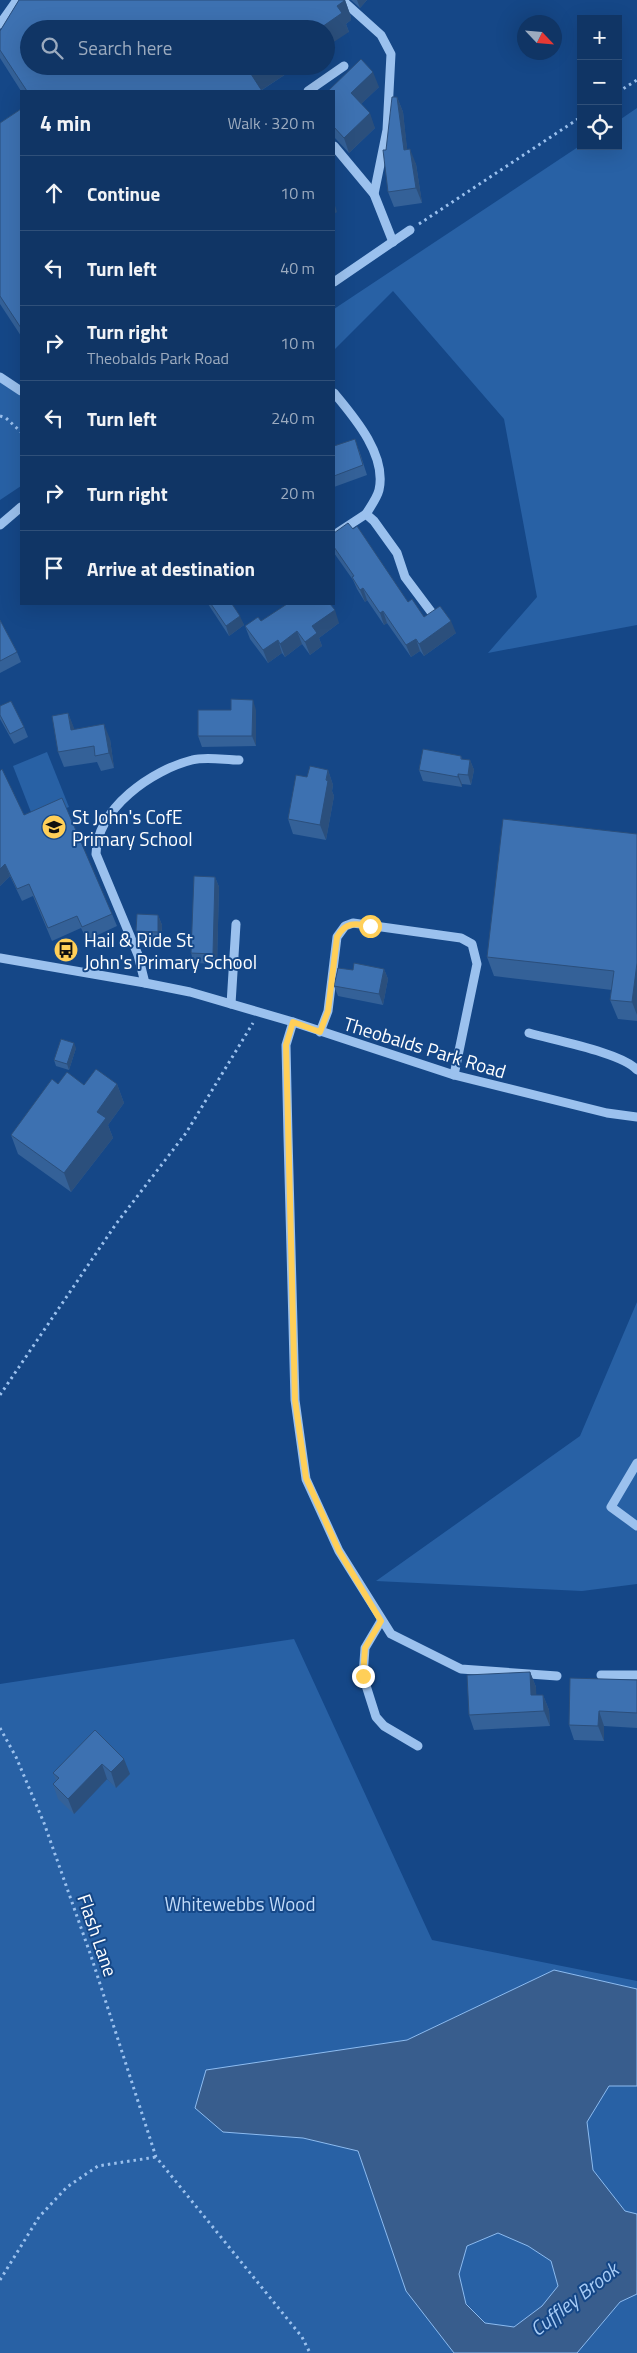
<!DOCTYPE html>
<html lang="en">
<head>
<meta charset="utf-8">
<style>
	body { margin:0; font-family:"Titillium Web",sans-serif; background:#1e406e; color:#f1f3f6 }
	.controls { position:absolute; right:15px; top:15px; display:grid; overflow:hidden; border-radius:0px; box-shadow:0 5px 20px #0002 }
	.controls button { width:45px; height:45px; display:grid; place-items:center; padding:0; border:0; border-bottom:1px solid #305079; background:#103565; color:#f1f3f6; font:25px sans-serif }
	.compass { position:absolute; left:517px; top:15px; width:45px; height:45px; border-radius:50%; background:#103565; box-shadow:0 5px 20px #0002; rotate:116deg }
	.stop { position:absolute; width:15px; height:15px; margin:-11px; border:4px solid #ffcf58; border-radius:50%; background:#fff }
	.stop.end { background:#ffcf58; border-color:#fff; box-shadow:0 1px 5px #0008 }
	.list { margin:0; padding:0; list-style:none }
	h2 { display:flex; justify-content:space-between; align-items:center; height:65px; margin:0; padding:0 20px; font-size:21px }
	h2 small { font-size:16px; font-weight:400; color:#9cabbf }
	.list li { display:grid; grid-template-columns:32px 1fr auto; gap:15px; align-items:center; box-sizing:border-box; height:75px; padding:0 20px; border-top:1px solid #305079 }
	.list b { display:block; font-size:19px; white-space:nowrap }
	.list p { margin:0; font-size:16px; white-space:nowrap; color:#9cabbf }
	.list em { font-size:16px; font-style:normal; color:#9cabbf }
	.icon { flex:none; width:28px; height:28px; fill:none; stroke:currentColor; stroke-width:2; stroke-linecap:round; stroke-linejoin:round }
	.map { position:relative; flex:none; width:637px; height:2353px; overflow:hidden }
	.search { position:absolute; background:#103565; box-shadow:0 5px 20px #0002; left:20px; top:20px; width:315px; height:55px; display:flex; align-items:center; gap:12px; box-sizing:border-box; padding:0 18px; border-radius:28px; color:#9cabbf; font-size:19px }
	.panel { position:absolute; background:#103565; box-shadow:0 5px 20px #0002; left:20px; top:90px; width:315px; height:515px; border-radius:0px }
	.map>svg:first-child { display:block }
</style>
</head>
<body>
<div class="map">
<svg width="637" height="2353" viewBox="0 0 637 2353">
	<rect width="100%" height="100%" fill="#154787"/>
	<g fill="#2861a5" fill-rule="evenodd">
		<path d="M637,108V625L488,653L537,597L504,419L393,291L334,350V309L581,145L618,146V121Z"/>
		<path d="M0,379L21,395V486L0,500Z"/>
		<path d="M47,752L69,807L34,820L13,766Z"/>
		<path d="M637,1302V1584L582,1591L376,1581L580,1436Z"/>
		<path d="M294,1639L432,1940L637,1981V1989L554,1970L407,2040L206,2071L303,2138L358,2151L406,2291L454,2353H0V1684ZM100,1745L116,1787L107,1779L74,1814Z"/>
		<path d="M609,2086H637V2214L625,2211L593,2170L587,2122Z"/>
		<path d="M498,2233L528,2246L551,2261L558,2286L542,2306L514,2327L485,2323L466,2303L459,2274L467,2246Z"/>
		<path d="M637,2294V2353H577L620,2302Z"/>
	</g>
	<path fill="#385d8d" stroke="#8dbcf1" fill-rule="evenodd" d="M554,1970L637,1989V2086H609L587,2122L593,2170L625,2211L637,2214V2294L620,2302L577,2353H454L406,2291L358,2151L303,2138L223,2132L195,2108L206,2070L407,2040ZM498,2233L528,2246L551,2261L558,2286L542,2306L514,2327L485,2323L466,2304L459,2274L467,2246Z"/>
	<g fill="none" stroke-linecap="round" stroke-linejoin="round">
		<g stroke="#9bc1ee" stroke-width="3" stroke-dasharray="2.5 4" stroke-linecap="butt">
			<path d="M618,92L637,80"/>
			<path d="M419,224L581,117"/>
			<path d="M0,416L6,418L21,432"/>
			<path d="M0,1395L116,1224L186,1133L253,1023"/>
			<path d="M0,1728L16,1757L44,1823L91,1956L156,2157L302,2337L310,2353"/>
			<path d="M0,2280L39,2217L67,2187L98,2166L156,2157"/>
		</g>
		<g stroke="#9bc1ee" stroke-width="9">
			<path d="M342,0L381,35L391,54L387,130L374,194"/>
			<path d="M0,24L17,0"/>
			<path d="M308,91L344,66"/>
			<path d="M334,146L374,194L393,242"/>
			<path d="M334,282L410,230"/>
			<path d="M0,377L21,391"/>
			<path d="M334,393C354,417 387,455 379,490C377,498 371,506 366,514"/>
			<path d="M0,525L21,507"/>
			<path d="M334,535L366,514L374,521L397,553L405,577L432,613"/>
			<path d="M0,958L145,983L190,992L293,1022L454,1075L607,1113L637,1117"/>
			<path d="M145,983L138,955L96,854C97,808 152,770 192,760C206,756 225,760 239,760"/>
			<path d="M231,1004L236,924"/>
			<path d="M293,1022L286,1045L288,1137L295,1400L306,1479L339,1551L391,1634L461,1669L557,1676"/>
			<path d="M320,1032L328,1011L337,937L345,926L353,923L461,938L472,944L477,964L454,1075"/>
			<path d="M529,1033C553,1040 623,1053 637,1070"/>
			<path d="M637,1463L611,1507L637,1526"/>
			<path d="M381,1621L365,1648L363,1676L376,1717L384,1726L418,1746"/>
			<path d="M601,1675H637"/>
		</g>
	</g>
	<g fill="#346198">
		<path d="M19,0H345L351,17V20L346,24L349,32L29,66H298L262,90L263,91H21L0,58V31Z"/>
		<path d="M351,0H367L360,8Z"/>
		<path d="M379,87L361,104L375,128L349,153L334,137V91Z"/>
		<path d="M397,97L403,112L407,150L416,164L422,203L394,207L388,192L386,150Z"/>
		<path d="M21,109V336L0,304V123Z"/>
		<path d="M334,446L359,450L367,475L334,487Z"/>
		<path d="M334,533L408,602L424,617L456,633L424,656L420,651L411,657L387,623L384,625L367,600L365,602L357,589L353,580L334,553Z"/>
		<path d="M208,604H232L244,625L229,636Z"/>
		<path d="M0,620L17,652L21,662L0,673Z"/>
		<path d="M339,623L319,638L322,646L310,655L302,644L285,657L282,653L268,663L250,639L245,626Z"/>
		<path d="M0,706L24,727L28,737L14,744L0,719Z"/>
		<path d="M231,710H256V746L202,747L198,736Z"/>
		<path d="M68,713L74,729L110,739L114,768L101,771L97,762L64,767L58,752Z"/>
		<path d="M461,756L462,759L470,760L474,770L471,785L462,784V787L423,781L419,770Z"/>
		<path d="M328,770L333,785L332,791L334,796L326,840L293,834L288,819L307,777Z"/>
		<path d="M0,771L24,815L112,914L117,926L87,940L81,928L52,941L33,896L22,901L10,876L0,886Z"/>
		<path d="M637,834V1021L618,1019L610,1000L612,990L494,976L487,957Z"/>
		<path d="M215,877L219,887L217,964L194,963L191,953Z"/>
		<path d="M158,915L162,925L161,942L140,941L136,931Z"/>
		<path d="M384,969L388,979L383,1005L338,996L334,986L353,970Z"/>
		<path d="M76,1048L69,1070L56,1066L54,1060Z"/>
		<path d="M58,1084L84,1085L117,1084L124,1103L108,1125L113,1138L71,1192L18,1154L11,1135Z"/>
		<path d="M530,1672L536,1687V1695H543L549,1710L550,1726L474,1730L469,1715Z"/>
		<path d="M637,1680V1728L604,1726V1741L574,1740L569,1725Z"/>
		<path d="M95,1730L130,1774L116,1788L107,1779L74,1814L58,1799L53,1784L56,1781L53,1773Z"/>
	</g>
	<g fill="#2b4f7c">
		<path d="M344,0H345L351,17V20L346,24L349,32L326,47V29H319L337,6Z"/>
		<path d="M357,0H367L360,8Z"/>
		<path d="M262,66H298L260,91L251,74Z"/>
		<path d="M373,72L379,87L357,108L351,93Z"/>
		<path d="M397,97L403,112L409,165L404,150Z"/>
		<path d="M370,113L375,128L349,153L344,138Z"/>
		<path d="M410,149L416,164L422,203L416,188Z"/>
		<path d="M334,202L337,212L334,214Z"/>
		<path d="M363,588L367,600L365,602L360,590Z"/>
		<path d="M335,610L339,623L319,638L322,646L310,655L305,642L312,626Z"/>
		<path d="M383,611L387,623L384,625L380,613Z"/>
		<path d="M240,616L244,625L229,636L226,626Z"/>
		<path d="M451,621L456,633L424,656L419,644Z"/>
		<path d="M297,631L302,644L285,657L280,644Z"/>
		<path d="M416,639L420,651L411,657L406,645Z"/>
		<path d="M278,640L282,653L268,663L263,650Z"/>
		<path d="M253,700L256,710V746L252,736Z"/>
		<path d="M68,713L74,728L77,745L71,730Z"/>
		<path d="M104,724L110,739L114,768L109,753Z"/>
		<path d="M470,760L474,770L471,785L468,775Z"/>
		<path d="M328,770L333,785L332,791L334,796L326,840L320,825Z"/>
		<path d="M458,774L462,784V787L458,777Z"/>
		<path d="M5,864L10,876L0,886V869Z"/>
		<path d="M215,877L219,887L217,964L213,954Z"/>
		<path d="M158,915L162,925L161,942L158,932Z"/>
		<path d="M637,963V1015L632,1002Z"/>
		<path d="M384,969L388,979L383,1005L379,994Z"/>
		<path d="M74,1043L76,1048L69,1070L67,1064Z"/>
		<path d="M117,1084L124,1103L108,1125L113,1138L71,1192L64,1173L97,1112Z"/>
		<path d="M530,1672L536,1687L537,1710L531,1695Z"/>
		<path d="M543,1695L549,1710L550,1726L544,1711Z"/>
		<path d="M599,1711L604,1726V1741L598,1726Z"/>
		<path d="M124,1759L130,1774L116,1788L111,1772Z"/>
		<path d="M102,1764L107,1779L74,1814L68,1799Z"/>
	</g>
	<g fill="#3d71b1" stroke="#2b4f7c">
		<path d="M19,0H344V1L337,6L342,13L319,29H29V66H262L251,74L262,91H27L0,50V31Z"/>
		<path d="M361,59L373,72L351,93L370,113L344,138L334,127V91H328Z"/>
		<path d="M392,97H397L404,150L410,149L416,188L388,192L383,150H386Z"/>
		<path d="M21,109V328L0,296V123Z"/>
		<path d="M355,439L363,465L334,476V446Z"/>
		<path d="M348,523L353,529L357,526L408,602L412,599L424,617L440,606L451,621L419,644L416,639L406,645L383,611L380,613L363,588L360,590L352,577L354,576L334,547V533Z"/>
		<path d="M211,604H232L240,616L226,626Z"/>
		<path d="M287,604H330L335,610L312,626L317,633L305,642L297,631L280,644L278,640L263,650L245,626L258,617L261,621Z"/>
		<path d="M0,620L17,652L0,661Z"/>
		<path d="M231,699L253,700L252,736H198V710H231Z"/>
		<path d="M11,701L24,727L10,734L0,715V706Z"/>
		<path d="M68,713L71,730L104,724L109,753L95,756L94,746L58,752L52,716Z"/>
		<path d="M423,749L461,756V759L470,760L468,775L458,774V777L419,770Z"/>
		<path d="M310,766L328,770L326,780L328,781L320,825L288,819L296,775L307,777Z"/>
		<path d="M2,769L24,815L62,798L112,914L82,927L77,916L48,928L29,884L17,889L5,864L0,869V771Z"/>
		<path d="M503,819L637,834V963L632,1002L610,1000L614,971L487,957Z"/>
		<path d="M194,876L215,877L213,954L191,953Z"/>
		<path d="M137,914L158,915V932L136,931Z"/>
		<path d="M354,963L384,969L379,994L334,986L338,968L353,970Z"/>
		<path d="M61,1039L74,1043L67,1064L54,1060Z"/>
		<path d="M96,1069L117,1084L97,1112L106,1118L64,1173L11,1135L52,1079L58,1084L67,1072L84,1085Z"/>
		<path d="M530,1672L531,1695H543L544,1711L469,1715L467,1675Z"/>
		<path d="M570,1678L637,1680V1713L599,1711L598,1726L569,1725Z"/>
		<path d="M95,1730L124,1759L111,1772L102,1764L68,1799L53,1784L59,1778L53,1773Z"/>
	</g>
	<g fill="none" stroke-linecap="round" stroke-linejoin="round">
		<path stroke="#ffcf58" stroke-width="6" d="M363,1676L365,1648L381,1621L339,1551L306,1478L295,1400L286,1045L293,1022L320,1032L328,1011L337,937C345,922 355,923 370,926"/>
	</g>
	<defs>
		<symbol id="school-disc" viewBox="-11 -11 22 22"><circle r="9.5" fill="#ffcf58" stroke="#154787"/><path d="M0-5L7-2L0 1L-7-2ZM-4 1L0 2.5L4 1V4Q0 6-4 4Z" fill="#111"/></symbol>
		<symbol id="bus-disc" viewBox="-11 -11 22 22"><circle r="9.5" fill="#ffcf58" stroke="#154787"/><path d="M-5-6H5V4H4V6H2V4H-2V6H-4V4H-5ZM-3.5-4V0h7V-4ZM-3.5 1.2v1.5H-2V1.2ZM2 1.2v1.5H3.5V1.2Z" fill="#111"/></symbol>
	</defs>
	<g fill-rule="evenodd">
		<use href="#school-disc" x="40" y="813" width="28" height="28"/>
		<use href="#bus-disc" x="52" y="936" width="28" height="28"/>
	</g>
	<g text-anchor="middle" dominant-baseline="central" stroke-width="4" stroke-linejoin="round" paint-order="stroke">
		<g font-size="19" fill="#fff" stroke="#154787" text-anchor="start">
			<text x="72" y="816">St John's CofE<tspan x="72" dy="22">Primary School</tspan></text>
			<text x="84" y="939">Hail &amp; Ride St<tspan x="84" dy="22">John's Primary School</tspan></text>
		</g>
		<g font-size="19" fill="#fff" stroke="#154787">
			<text transform="translate(425 1047) rotate(17)">Theobalds Park Road</text>
			<text transform="translate(98 1935) rotate(71)">Flash Lane</text>
		</g>
		<g font-size="19" fill="#c1dbfa" stroke="#154787">
			<text x="240" y="1903">Whitewebbs Wood</text>
		</g>
		<g font-size="20" font-style="italic" fill="#a6cbf6" stroke="#154787">
			<text transform="translate(574 2299) rotate(-38)">Cuffley Brook</text>
		</g>
	</g>
</svg>
<div class="controls">
<button>+</button>
<button>−</button>
<button><svg class="icon" aria-label="locate" viewBox="0 0 24 24"><circle cx="12" cy="12" r="6"/><path d="M12 2v4M12 18v4M2 12h4M18 12h4"/></svg></button>
</div>
<svg class="compass" viewBox="-18 -18 36 36"><path d="M0-13l5 13h-10z" fill="#e53935"/><path d="M0 13l5-13h-10z" fill="#9cabbf"/></svg>
<div class="stop" style="left:370px;top:926px"></div>
<div class="stop end" style="left:363px;top:1676px"></div>
<div class="search"><svg class="icon" aria-label="search" viewBox="0 0 24 24"><circle cx="10" cy="10" r="6"/><path d="M15 15l6 6"/></svg>Search here</div>
<section class="panel">
<h2>4 min<small>Walk · 320 m</small></h2>
<ul class="list">
<li><svg class="icon" aria-label="ahead" viewBox="0 0 24 24"><path d="M12 20V5M6 11l6-6 6 6"/></svg><div><b>Continue</b></div><em>10 m</em></li>
<li><svg class="icon" aria-label="left" viewBox="0 0 24 24"><path d="M17 20v-9H6M10 6l-5 5 5 5"/></svg><div><b>Turn left</b></div><em>40 m</em></li>
<li><svg class="icon" aria-label="right" viewBox="0 0 24 24"><path d="M7 20v-9h11M14 6l5 5-5 5"/></svg><div><b>Turn right</b><p>Theobalds Park Road</p></div><em>10 m</em></li>
<li><svg class="icon" aria-label="left" viewBox="0 0 24 24"><path d="M17 20v-9H6M10 6l-5 5 5 5"/></svg><div><b>Turn left</b></div><em>240 m</em></li>
<li><svg class="icon" aria-label="right" viewBox="0 0 24 24"><path d="M7 20v-9h11M14 6l5 5-5 5"/></svg><div><b>Turn right</b></div><em>20 m</em></li>
<li><svg class="icon" aria-label="arrive" viewBox="0 0 24 24"><path d="M6 21V4h12l-3 4 3 4H6"/></svg><div><b>Arrive at destination</b></div></li>
</ul>
</section>
</div>
</body>
</html>
